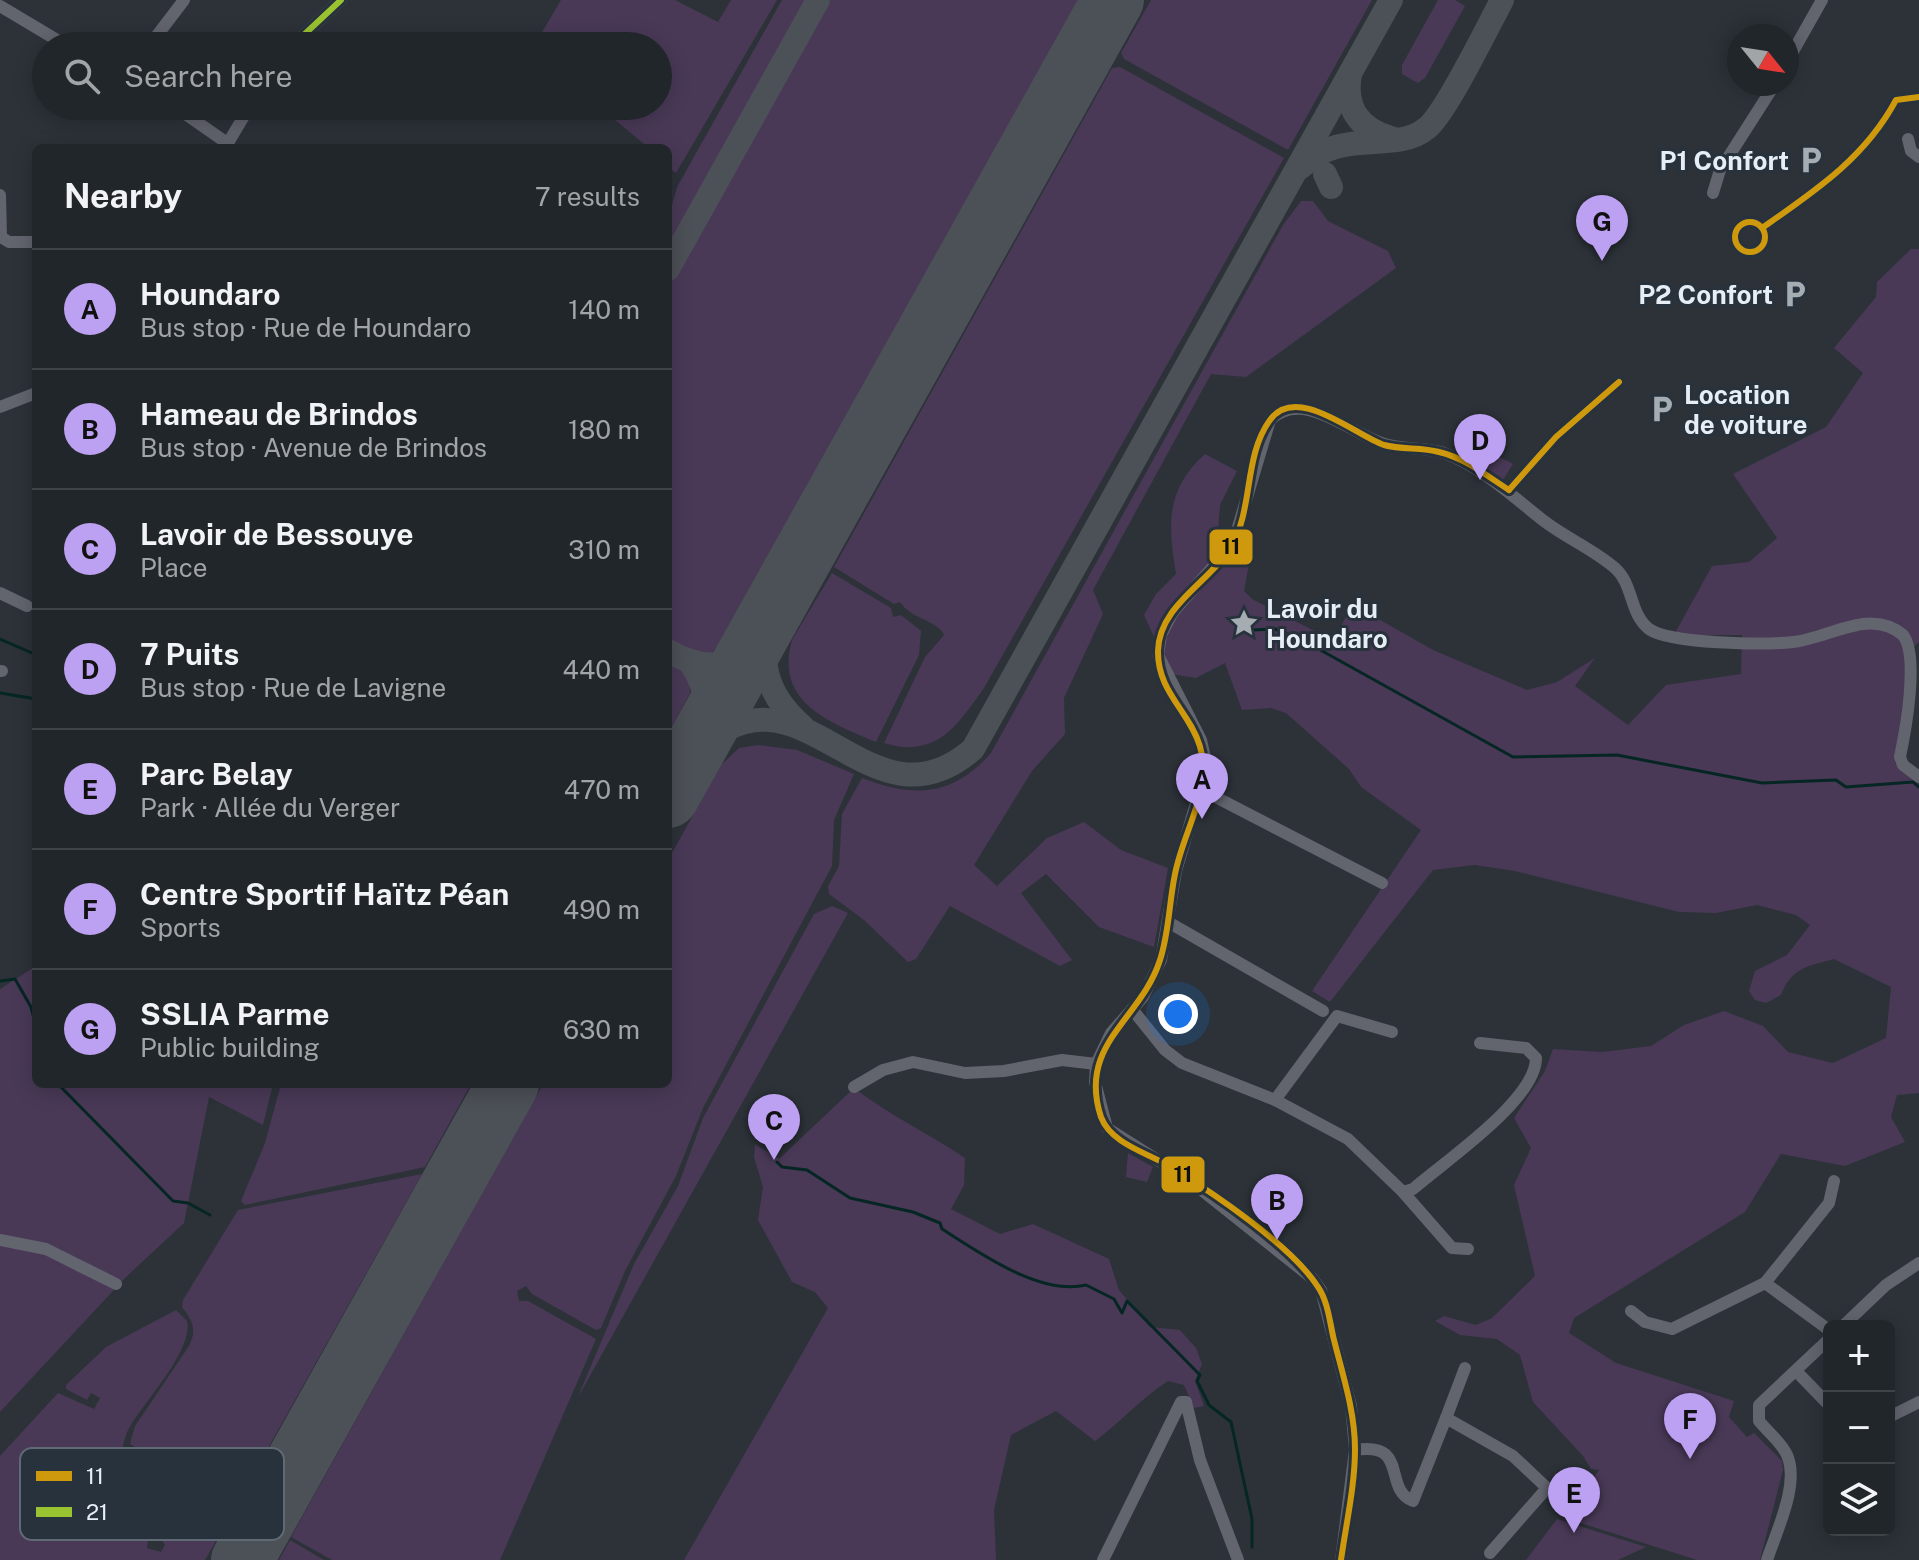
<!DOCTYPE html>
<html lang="en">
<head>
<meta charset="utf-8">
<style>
	body { margin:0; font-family:"Public Sans",sans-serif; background:#292e32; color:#f1f3f6 }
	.controls { position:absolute; right:24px; bottom:24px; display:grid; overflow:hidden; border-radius:12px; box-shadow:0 4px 20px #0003 }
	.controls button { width:72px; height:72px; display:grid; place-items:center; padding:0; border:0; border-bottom:2px solid #3e4347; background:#21262a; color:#f1f3f6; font:40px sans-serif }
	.compass { position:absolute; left:1727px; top:24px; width:72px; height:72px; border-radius:50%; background:#21262a; box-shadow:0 4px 20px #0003; rotate:120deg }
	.you { position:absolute; left:1178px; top:1014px; width:28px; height:28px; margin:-20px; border:6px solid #fff; border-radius:50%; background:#1a73e8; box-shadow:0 0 0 12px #1a73e833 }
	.badge { display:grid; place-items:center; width:52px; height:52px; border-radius:50%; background:#bca0f2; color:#111; font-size:26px; font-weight:700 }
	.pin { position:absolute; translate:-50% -66px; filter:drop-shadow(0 2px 4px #0008) }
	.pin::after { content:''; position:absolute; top:42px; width:28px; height:24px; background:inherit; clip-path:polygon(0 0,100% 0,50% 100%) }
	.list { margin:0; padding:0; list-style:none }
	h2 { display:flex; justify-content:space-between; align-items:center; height:104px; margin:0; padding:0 32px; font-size:34px }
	h2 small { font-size:26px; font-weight:400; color:#a2a5a8 }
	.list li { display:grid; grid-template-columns:52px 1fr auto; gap:24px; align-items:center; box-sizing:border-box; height:120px; padding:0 32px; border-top:2px solid #3e4347 }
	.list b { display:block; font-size:30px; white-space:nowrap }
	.list p { margin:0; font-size:26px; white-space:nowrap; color:#a2a5a8 }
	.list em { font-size:26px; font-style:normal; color:#a2a5a8 }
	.icon { flex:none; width:44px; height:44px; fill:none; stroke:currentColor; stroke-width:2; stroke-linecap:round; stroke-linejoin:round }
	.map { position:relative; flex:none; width:1919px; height:1560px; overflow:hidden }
	.search { position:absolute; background:#21262a; box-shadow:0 4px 20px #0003; left:32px; top:32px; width:640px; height:88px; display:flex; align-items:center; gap:20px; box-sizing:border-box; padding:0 28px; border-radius:44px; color:#a2a5a8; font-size:30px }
	.panel { position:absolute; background:#21262a; box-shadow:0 4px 20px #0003; left:32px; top:144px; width:640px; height:944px; border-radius:12px }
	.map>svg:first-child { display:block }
</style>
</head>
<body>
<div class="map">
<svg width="1919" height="1560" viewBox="0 0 1919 1560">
	<rect width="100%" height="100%" fill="#2c3238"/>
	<g fill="#493957">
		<path d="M561,0H675L718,22L731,0H777L676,173L668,167V148H649L598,106H658V46H534Z"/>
		<path d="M782,0H813L668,259V219L677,187Z"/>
		<path d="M824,0H1078L717,646L708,659L696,660L668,647V279Z"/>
		<path d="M1151,0H1372L1288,150L1124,59L1121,53Z"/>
		<path d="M1438,0H1455L1465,6L1425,78L1418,83L1402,74V65Z"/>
		<path d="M1120,67L1284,158L984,688C957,726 936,759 884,743L925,657L944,635C937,620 911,619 900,602L894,604L834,567L1112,68Z"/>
		<path d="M1301,201H1313L1328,221L1388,251L1396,268L1246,377L1211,374L1093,590L1103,614L1064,698L1065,734L1032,771L974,865L997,886L1047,838L1084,822L1121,850L1168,868L1154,947L1099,927L1046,874L1021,893L1072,960L1060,966L950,906L916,959L908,962L864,920L829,894L828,886L839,866L842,814L862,778C914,798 952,797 991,753L1283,225Z"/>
		<path d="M1911,249H1919V642L1909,651L1895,763L1919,784V1093L1897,1095L1891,1117L1905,1142L1845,1166L1781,1154L1745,1212L1574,1318L1569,1333L1616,1363L1734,1401L1729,1417L1747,1437L1754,1433L1782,1461L1783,1470L1760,1560H1697L1565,1518L1599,1470L1591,1469L1583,1456L1533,1402L1520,1355L1497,1339L1460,1335L1435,1321L1444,1316L1476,1325L1492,1318L1535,1276L1514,1185L1531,1148L1514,1118L1545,1071L1553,1049L1602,1052L1651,1046L1684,1025L1724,1011L1763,1026L1788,1052L1833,1063L1886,1038L1891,987L1834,959C1808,966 1791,968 1781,995L1766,1003L1755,1000L1749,991L1755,971L1787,955L1810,925L1796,915L1757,905L1716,913L1679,912L1515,871L1475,865L1433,870L1330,1002L1312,991L1421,830L1361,787L1349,769L1286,713L1271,708L1242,710L1225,663L1196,678L1171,674L1144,615L1156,594L1176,574C1168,525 1165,490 1205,454L1237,471L1220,505L1218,530L1251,553L1244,591L1252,599L1334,641L1352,604L1433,650L1527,690L1557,682L1595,658L1575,686L1628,725L1666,685L1741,674L1742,635H1674L1712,566L1749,562L1777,538L1733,474L1826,427L1863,373L1834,348L1876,297L1877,282Z"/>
		<path d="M1467,440L1513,464L1503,480L1459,454Z"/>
		<path d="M832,573L891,608L893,617L901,615L921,631L919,655L876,742C831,723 774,703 792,640Z"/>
		<path d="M668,657L685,667L692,679L690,693L668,733Z"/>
		<path d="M758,745L797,750L854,774L834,820L832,866L703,1108L676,1176L626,1269L601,1328L596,1330L532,1294L526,1286L517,1291L519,1301H528L596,1339L500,1560H332L291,1537L543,1084H668V860L721,765L739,748Z"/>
		<path d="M832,906L848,913L577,1399L634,1264L678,1186L703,1118L814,914Z"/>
		<path d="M36,966V1084H273L263,1125L209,1097L184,1223L126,1277L0,1412V989Z"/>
		<path d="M281,1084H471L425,1167L245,1205L241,1201L265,1143Z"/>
		<path d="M854,1088C889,1115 928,1133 965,1158L964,1185L951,1209L1000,1234L1033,1224L1109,1259L1119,1290L1150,1327L1180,1330L1196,1348L1202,1364L1195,1381L1204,1406L1194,1408L1184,1385L1168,1381C1141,1398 1121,1422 1095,1441L1056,1411L1011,1435L994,1510L996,1560H684L828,1308L815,1292L792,1282L758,1220L763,1187L754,1157L755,1144L779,1159Z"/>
		<path d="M1128,1153L1153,1167L1147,1182L1126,1177Z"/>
		<path d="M422,1174L236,1505L194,1481L197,1475L228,1491L234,1479L191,1455L183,1468L192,1474L189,1479L130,1444L135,1426L189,1346C197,1330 193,1321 182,1307L183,1300L238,1210Z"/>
		<path d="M176,1310L187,1321C194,1349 144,1402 129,1428C122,1441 124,1452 115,1468L133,1477L143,1458L187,1482L157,1536L148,1540L147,1548L161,1552L165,1545L161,1538L191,1485L234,1509L205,1560H0V1456L58,1393L94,1409L100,1398L91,1393L87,1400L66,1389V1385L106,1347Z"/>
		<path d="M1557,1519L1646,1547L1618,1560H1526Z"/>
		<path d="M290,1540L324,1560H279Z"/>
	</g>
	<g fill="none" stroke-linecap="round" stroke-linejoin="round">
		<g stroke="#062624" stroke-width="3">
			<path d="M1244,623L1252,630L1275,629L1306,642L1513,757L1617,755L1762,783L1836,780L1846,787L1913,782L1919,787"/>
			<path d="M0,639L32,653L36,648"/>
			<path d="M0,693L36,699"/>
			<path d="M0,981L15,979L31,1007L36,1027"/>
			<path d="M58,1084L173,1201L188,1203L210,1215"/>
			<path d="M777,1162L782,1167L807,1170L850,1198L913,1212L940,1223L942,1229C980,1253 1040,1296 1086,1285L1114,1299L1122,1313L1127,1301L1200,1375L1197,1381L1209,1405L1231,1422L1252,1519V1547"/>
		</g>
		<g stroke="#4c5057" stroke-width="24">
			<path d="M1350,74C1344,108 1359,129 1391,138"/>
			<path d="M1301,167C1344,126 1394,155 1427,128C1446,113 1488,26 1502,0"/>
			<path d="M1325,174L1331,187"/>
			<path d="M668,269L818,0"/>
			<path d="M772,610C757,657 764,693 802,726"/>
			<path d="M668,651C713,676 736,666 764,624"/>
			<path d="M692,665C711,695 709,717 694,748"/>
			<path d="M687,762C799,635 864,844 973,749L1391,0"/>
		</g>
		<g stroke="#4c5057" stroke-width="62">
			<path d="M668,797L1113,0"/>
			<path d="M242,1560L508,1084"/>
		</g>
		<g stroke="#62646e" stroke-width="12">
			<path d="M0,6L67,46"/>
			<path d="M149,46L184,0"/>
			<path d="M292,46L341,0"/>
			<path d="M1787,62L1822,0"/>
			<path d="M174,106L227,143"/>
			<path d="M1908,139L1911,151L1919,157"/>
			<path d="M225,148L250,106"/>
			<path d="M1713,193L1720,170L1775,84"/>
			<path d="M0,195L1,237L9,242H36"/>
			<path d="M0,407L36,393"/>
			<path d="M0,593L27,606"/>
			<path d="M0,671H2"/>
			<path d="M1202,790L1382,883"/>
			<path d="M1168,922L1323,1011"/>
			<path d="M1132,1009L1165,1050L1182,1063L1275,1100L1348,1139L1403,1192L1413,1189C1445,1161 1536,1100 1536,1058L1526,1048L1480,1043"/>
			<path d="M854,1087L883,1070L913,1062L965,1073L1004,1071L1062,1060L1096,1064"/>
			<path d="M1275,1100L1337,1016L1392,1032"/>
			<path d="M1403,1192L1452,1248L1468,1249"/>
			<path d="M0,1240L46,1249L116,1284"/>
			<path d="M1765,1283L1829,1203L1834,1181"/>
			<path d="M1631,1311L1645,1322L1672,1329L1765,1283L1829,1330"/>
			<path d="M1843,1326L1886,1285L1919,1263"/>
			<path d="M1796,1371L1829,1405"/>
			<path d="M1889,1417L1919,1402"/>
			<path d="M1446,1418L1465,1368"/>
			<path d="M1355,1450C1410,1441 1382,1489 1413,1501L1446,1418L1513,1456L1547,1488L1490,1553"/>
			<path d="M1103,1560L1181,1402H1186L1200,1460L1238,1560"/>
			<path d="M1341,1560L1355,1450L1351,1406L1321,1290L1312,1278L1189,1180L1107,1128L1095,1082L1096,1064L1111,1033L1143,997L1161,960L1176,871L1207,766L1201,740L1158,655L1161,635L1173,612L1233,544L1270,420C1302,389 1346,430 1379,442C1401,451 1423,446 1444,453C1483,468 1512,496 1544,521C1566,538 1593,549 1615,568C1634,585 1629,613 1649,629C1670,644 1765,645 1793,642C1828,639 1869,607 1903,635C1919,656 1906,728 1900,757L1903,765L1919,777"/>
			<path d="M1767,1560C1776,1532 1800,1484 1787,1455C1782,1443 1768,1432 1759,1421V1405L1829,1339"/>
		</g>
		<defs>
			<g id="bus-1">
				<circle cx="1750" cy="237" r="15"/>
				<path d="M1762,228C1815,191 1865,158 1896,100L1919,97"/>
				<path d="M1509,490L1556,437L1619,382"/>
				<path d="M1341,1560C1346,1524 1355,1486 1355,1449C1355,1412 1343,1376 1334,1340C1330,1324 1328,1301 1318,1287C1292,1246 1213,1193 1171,1167C1148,1153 1111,1144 1101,1117C1077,1044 1141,1020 1160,960C1169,933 1169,903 1175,874C1180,848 1192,824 1199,798C1220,723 1157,708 1158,651C1159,606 1208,583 1230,549C1254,510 1243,457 1270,420C1296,383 1355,435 1384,445C1402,450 1421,447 1439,452C1465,458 1487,476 1509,490"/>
			</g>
			<path id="bus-2" d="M292,46L341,0"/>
		</defs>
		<use href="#bus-1" stroke="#27323d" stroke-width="12"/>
		<use href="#bus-2" stroke="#27323d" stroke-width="12"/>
		<use href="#bus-1" stroke="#cf990d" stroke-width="6"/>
		<use href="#bus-2" stroke="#9ac331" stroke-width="6"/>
	</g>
	<defs>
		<symbol id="parking-bare" viewBox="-9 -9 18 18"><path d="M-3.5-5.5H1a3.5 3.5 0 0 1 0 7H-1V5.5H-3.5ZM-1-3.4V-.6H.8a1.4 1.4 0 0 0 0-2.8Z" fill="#a5acb2" stroke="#27323d" stroke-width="2.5" paint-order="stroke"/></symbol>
		<symbol id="sight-bare" viewBox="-9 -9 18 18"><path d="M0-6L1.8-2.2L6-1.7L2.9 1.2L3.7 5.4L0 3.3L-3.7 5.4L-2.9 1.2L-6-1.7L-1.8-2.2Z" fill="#a5acb2" stroke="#27323d" stroke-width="2.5" paint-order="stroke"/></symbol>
	</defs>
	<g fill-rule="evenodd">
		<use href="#parking-bare" x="1791" y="140" width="40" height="40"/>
		<use href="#parking-bare" x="1775" y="274" width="40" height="40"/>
		<use href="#parking-bare" x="1642" y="389" width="40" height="40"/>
		<use href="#sight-bare" x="1224" y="603" width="40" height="40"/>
	</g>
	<g text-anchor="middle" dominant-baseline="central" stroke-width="6" stroke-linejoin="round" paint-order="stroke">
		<g font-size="26" font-weight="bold" fill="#e6edf4" stroke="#27323d" text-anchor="end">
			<text x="1789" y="160">P1 Confort</text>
			<text x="1773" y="294">P2 Confort</text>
			<text x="1684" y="394" text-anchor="start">Location<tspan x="1684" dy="30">de voiture</tspan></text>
			<text x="1266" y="608" text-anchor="start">Lavoir du<tspan x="1266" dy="30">Houndaro</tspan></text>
		</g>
	</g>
	<rect x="20" y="1448" width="264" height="92" rx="12" fill="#27323d" stroke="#606a74" stroke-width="2"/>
	<rect x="36" y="1471" width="36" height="10" fill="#cf990d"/>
	<rect x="36" y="1507" width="36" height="10" fill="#9ac331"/>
	<g font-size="22" fill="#e6edf4">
		<text x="86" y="1484">11</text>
		<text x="86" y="1520">21</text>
	</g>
	<g stroke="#27323d" stroke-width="3">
		<rect x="1208" y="528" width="46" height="38" rx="8" fill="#cf990d"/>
		<rect x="1160" y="1155" width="46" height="39" rx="8" fill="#cf990d"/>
	</g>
	<g font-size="22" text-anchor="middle" font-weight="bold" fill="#111">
		<text x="1231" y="554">11</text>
		<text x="1183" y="1182">11</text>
	</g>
</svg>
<div class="controls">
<button>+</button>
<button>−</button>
<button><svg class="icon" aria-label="layers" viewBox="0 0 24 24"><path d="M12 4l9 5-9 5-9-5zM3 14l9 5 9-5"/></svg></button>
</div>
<svg class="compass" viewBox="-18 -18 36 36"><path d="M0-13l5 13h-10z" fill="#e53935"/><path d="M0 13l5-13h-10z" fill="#a2a5a8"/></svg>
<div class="you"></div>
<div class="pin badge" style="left:1202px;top:819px">A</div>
<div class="pin badge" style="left:1277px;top:1240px">B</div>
<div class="pin badge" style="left:774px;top:1160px">C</div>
<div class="pin badge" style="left:1480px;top:480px">D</div>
<div class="pin badge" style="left:1574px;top:1533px">E</div>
<div class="pin badge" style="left:1690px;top:1459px">F</div>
<div class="pin badge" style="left:1602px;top:261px">G</div>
<div class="search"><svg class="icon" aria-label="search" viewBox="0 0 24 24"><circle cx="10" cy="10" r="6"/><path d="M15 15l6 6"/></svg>Search here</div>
<section class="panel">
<h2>Nearby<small>7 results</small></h2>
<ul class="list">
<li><span class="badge">A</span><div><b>Houndaro</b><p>Bus stop · Rue de Houndaro</p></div><em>140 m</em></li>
<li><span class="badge">B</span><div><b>Hameau de Brindos</b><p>Bus stop · Avenue de Brindos</p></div><em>180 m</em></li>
<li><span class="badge">C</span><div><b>Lavoir de Bessouye</b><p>Place</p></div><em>310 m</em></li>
<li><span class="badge">D</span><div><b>7 Puits</b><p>Bus stop · Rue de Lavigne</p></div><em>440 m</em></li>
<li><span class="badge">E</span><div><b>Parc Belay</b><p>Park · Allée du Verger</p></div><em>470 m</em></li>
<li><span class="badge">F</span><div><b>Centre Sportif Haïtz Péan</b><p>Sports</p></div><em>490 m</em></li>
<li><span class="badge">G</span><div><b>SSLIA Parme</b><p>Public building</p></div><em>630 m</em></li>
</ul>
</section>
</div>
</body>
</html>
